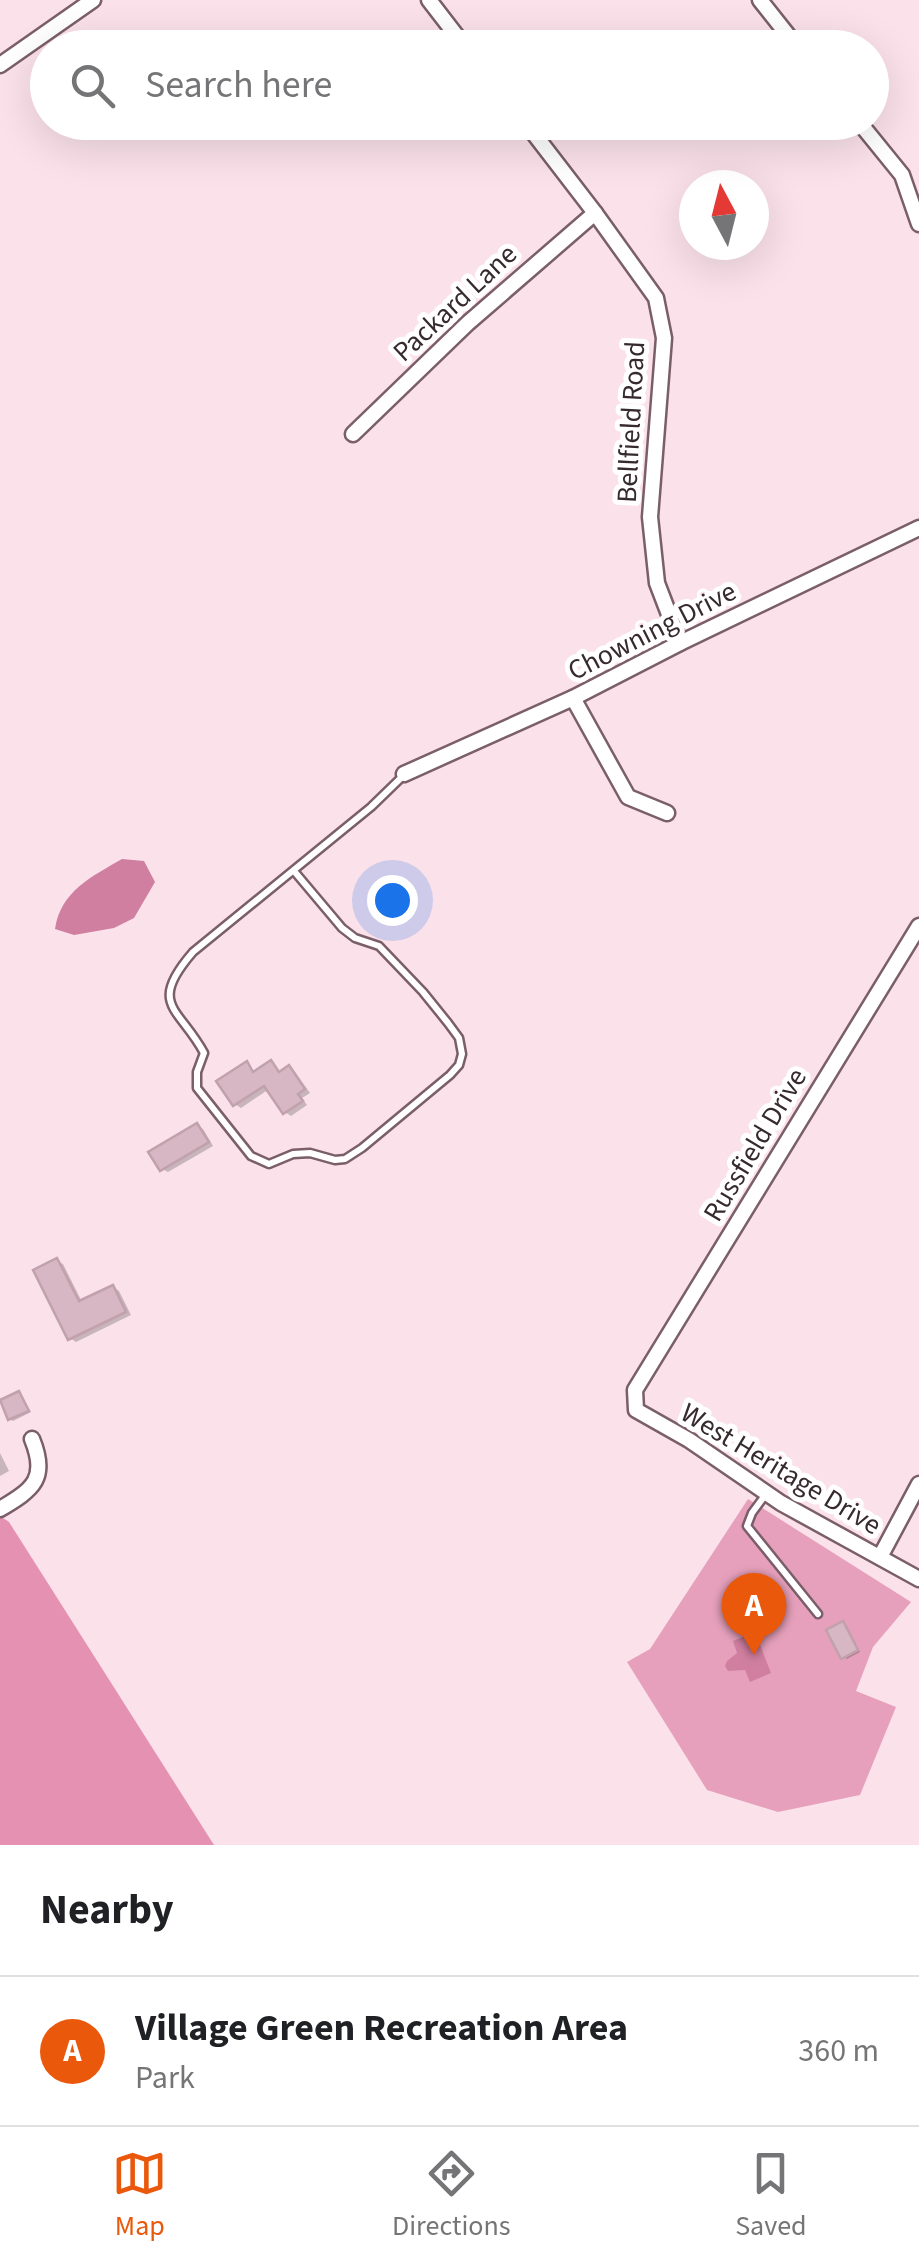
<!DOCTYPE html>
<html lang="en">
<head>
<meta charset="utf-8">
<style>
	body { margin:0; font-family:"Source Sans 3",sans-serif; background:#f2f2f2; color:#202124 }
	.compass { position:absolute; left:679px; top:170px; width:90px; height:90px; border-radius:50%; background:#fff; box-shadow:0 10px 40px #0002; rotate:353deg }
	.you { position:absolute; left:392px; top:900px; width:35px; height:35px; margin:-25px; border:8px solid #fff; border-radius:50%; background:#1a73e8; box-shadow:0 0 0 15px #1a73e833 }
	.badge { display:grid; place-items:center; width:65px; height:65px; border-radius:50%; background:#ea580c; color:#fff; font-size:32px; font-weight:700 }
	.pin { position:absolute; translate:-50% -82px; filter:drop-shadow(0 2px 5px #0008) }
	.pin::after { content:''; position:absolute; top:52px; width:35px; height:30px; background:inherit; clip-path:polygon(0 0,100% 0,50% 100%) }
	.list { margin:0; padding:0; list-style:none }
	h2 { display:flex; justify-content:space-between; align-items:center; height:130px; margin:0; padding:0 40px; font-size:42px }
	h2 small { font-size:32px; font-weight:400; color:#757577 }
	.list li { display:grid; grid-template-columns:65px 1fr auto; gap:30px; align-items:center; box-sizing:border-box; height:150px; padding:0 40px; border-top:2px solid #e0e0e0 }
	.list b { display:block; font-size:38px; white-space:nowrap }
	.list p { margin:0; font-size:32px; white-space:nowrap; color:#757577 }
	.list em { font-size:32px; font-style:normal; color:#757577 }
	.icon { flex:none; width:55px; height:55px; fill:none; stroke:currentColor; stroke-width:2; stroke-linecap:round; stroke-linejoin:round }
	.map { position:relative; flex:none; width:919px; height:1845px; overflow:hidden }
	.search { position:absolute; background:#fff; box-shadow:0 10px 40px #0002; left:30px; right:30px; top:30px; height:110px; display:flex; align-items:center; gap:25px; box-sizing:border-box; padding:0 35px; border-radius:55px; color:#757577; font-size:38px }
	.sheet { height:280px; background:#fff }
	nav { display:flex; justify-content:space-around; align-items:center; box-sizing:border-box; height:140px; border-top:2px solid #e0e0e0; background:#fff; font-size:28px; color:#757577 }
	nav a { display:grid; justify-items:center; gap:5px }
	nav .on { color:#ea580c }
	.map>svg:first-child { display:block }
</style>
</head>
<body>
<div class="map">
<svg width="919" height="1845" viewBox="0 0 919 1845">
	<rect width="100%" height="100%" fill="#fbe1ea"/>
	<path fill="#e6a0bb" d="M748,1499L911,1602L873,1647L856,1691L896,1707L860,1795L778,1812L707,1790L627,1662L650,1649Z"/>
	<path fill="#e491b2" d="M0,1516L9,1522L214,1845H0Z"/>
	<g fill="#d07fa0">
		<path d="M122,859L144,861L155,882L134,918L114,928L74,935L55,929C61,891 91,877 122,859Z"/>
		<path d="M755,1632L771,1673L750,1682L745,1670L728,1671L725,1666L727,1661L737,1653L733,1641Z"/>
	</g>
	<g fill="#0003">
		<path d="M271,1063L281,1074L289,1068L295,1072L310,1093L302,1098L307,1105L291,1116L285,1112L269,1089L241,1108L235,1104L247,1064L256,1073Z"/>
		<path d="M197,1126L203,1129L213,1146L168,1172L162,1169Z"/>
		<path d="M57,1261L63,1264L82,1302L113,1287L119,1291L131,1315L76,1342L70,1338Z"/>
		<path d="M19,1394L22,1396L31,1412L13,1421L10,1419Z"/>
		<path d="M0,1453L9,1471L0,1476Z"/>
		<path d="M843,1624L847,1626L860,1652L847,1659L843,1657Z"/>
	</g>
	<g fill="#d7b7c3" stroke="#c0a1ac" stroke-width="2.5">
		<path d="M271,1060L279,1072L289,1065L305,1089L298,1094L303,1101L283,1114L264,1086L233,1106L216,1081L247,1061L253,1072Z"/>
		<path d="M197,1123L209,1142L160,1171L148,1152Z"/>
		<path d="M57,1258L79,1301L113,1285L126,1312L68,1340L33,1270Z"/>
		<path d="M19,1391L29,1411L8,1420L0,1400Z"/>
		<path d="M843,1621L858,1650L841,1659L826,1630Z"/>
	</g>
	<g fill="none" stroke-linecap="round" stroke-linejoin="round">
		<defs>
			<g id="lane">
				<path d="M294,871L342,928L355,938L379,946L423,992L448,1023L459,1038L462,1054L459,1065L450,1075L362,1148L345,1159L335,1160L310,1153L293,1154L269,1164L251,1156L197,1088V1072L204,1053C179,1007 147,1005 193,952L371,807L404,775"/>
				<path d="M766,1494L752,1513L747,1526L818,1614"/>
			</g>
			<g id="street">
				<path d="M429,0L466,48"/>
				<path d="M760,0L798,48"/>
				<path d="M0,65L93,0"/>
				<path d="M525,122L595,213L656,298L664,338L650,517L657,583L680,643"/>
				<path d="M859,122L902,175L919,224"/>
				<path d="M353,434L468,323L595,213"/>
				<path d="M573,698L628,797L667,813"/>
				<path d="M404,774L573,698L680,643L919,528"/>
				<path d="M919,926L635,1390L636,1410L689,1440L781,1503L919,1579"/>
				<path d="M0,1509C34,1489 48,1478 32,1439"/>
				<path d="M880,1557L919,1484"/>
			</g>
		</defs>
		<use href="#lane" stroke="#7a5e69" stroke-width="11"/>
		<use href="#street" stroke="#7a5e69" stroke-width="19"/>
		<use href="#lane" stroke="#fff" stroke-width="6"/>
		<use href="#street" stroke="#fff" stroke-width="14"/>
	</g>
	<g text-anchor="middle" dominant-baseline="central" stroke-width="10" stroke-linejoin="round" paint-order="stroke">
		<g font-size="28" fill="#362a2f" stroke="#fff">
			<text transform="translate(455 303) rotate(-43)">Packard Lane</text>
			<text transform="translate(631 422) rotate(-87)">Bellfield Road</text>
			<text transform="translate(652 631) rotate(-27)">Chowning Drive</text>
			<text transform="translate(755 1145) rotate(-59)">Russfield Drive</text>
			<text transform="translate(781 1469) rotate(31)">West Heritage Drive</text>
		</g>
	</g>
</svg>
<svg class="compass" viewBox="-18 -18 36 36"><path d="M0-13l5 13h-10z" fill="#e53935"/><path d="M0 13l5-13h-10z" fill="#757577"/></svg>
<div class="you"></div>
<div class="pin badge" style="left:754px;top:1655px">A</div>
<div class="search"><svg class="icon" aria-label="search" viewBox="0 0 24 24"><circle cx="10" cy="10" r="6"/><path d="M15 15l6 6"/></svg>Search here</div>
</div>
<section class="sheet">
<h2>Nearby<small></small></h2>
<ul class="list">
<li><span class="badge">A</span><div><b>Village Green Recreation Area</b><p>Park</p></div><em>360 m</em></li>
</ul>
</section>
<nav>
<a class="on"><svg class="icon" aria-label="map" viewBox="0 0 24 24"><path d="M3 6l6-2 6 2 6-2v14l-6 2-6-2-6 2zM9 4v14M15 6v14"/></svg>Map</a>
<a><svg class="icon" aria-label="directions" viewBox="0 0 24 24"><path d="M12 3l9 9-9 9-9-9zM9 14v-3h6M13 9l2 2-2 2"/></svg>Directions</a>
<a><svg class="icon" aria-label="saved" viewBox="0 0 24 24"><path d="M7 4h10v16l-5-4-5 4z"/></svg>Saved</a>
</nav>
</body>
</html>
